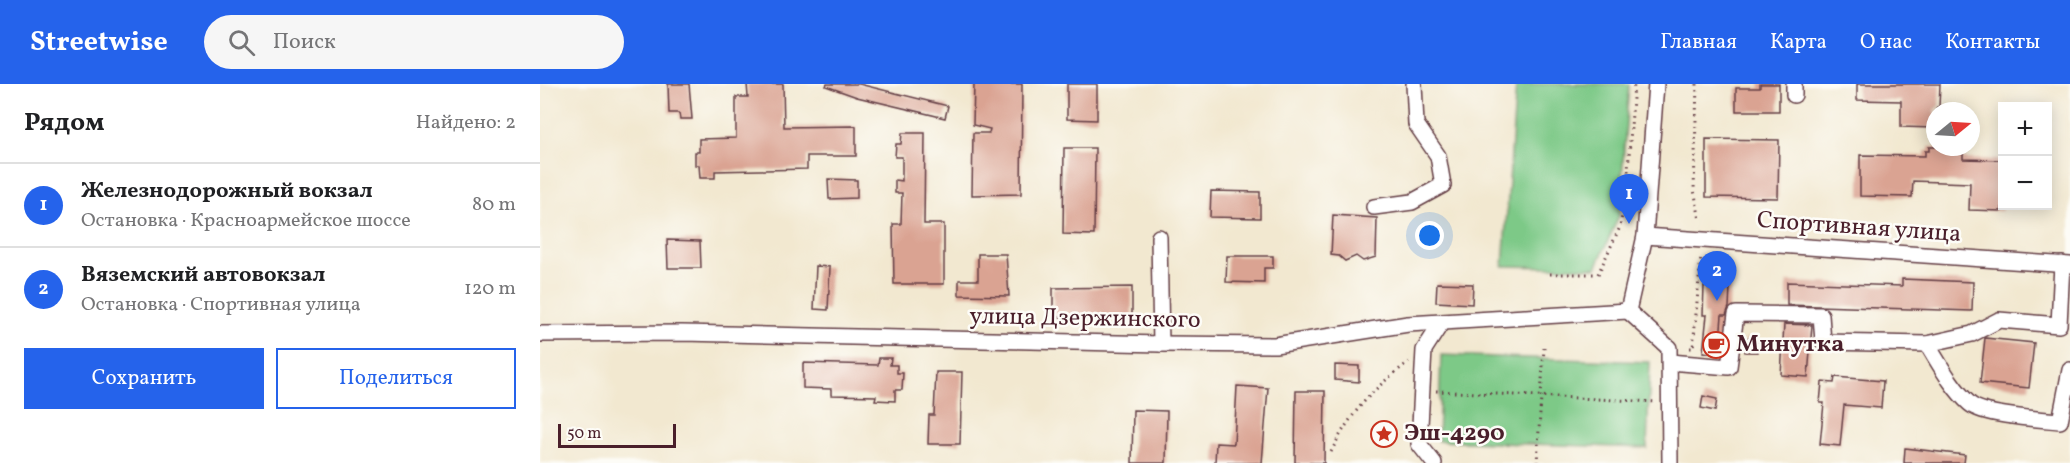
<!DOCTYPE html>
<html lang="ru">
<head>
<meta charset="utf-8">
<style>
	body { margin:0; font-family:Vollkorn,serif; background:#f6f6f6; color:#202124 }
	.controls { position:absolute; right:18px; top:18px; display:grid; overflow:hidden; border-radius:0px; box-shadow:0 3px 15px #0003 }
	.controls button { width:54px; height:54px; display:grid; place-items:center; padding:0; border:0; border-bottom:2px solid #e0e0e0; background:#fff; color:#202124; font:30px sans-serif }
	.compass { position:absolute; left:1386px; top:18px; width:54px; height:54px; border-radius:50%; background:#fff; box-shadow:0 3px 15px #0003; rotate:72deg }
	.scale { position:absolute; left:18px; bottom:15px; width:118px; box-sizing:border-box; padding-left:6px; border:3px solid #4a1f2b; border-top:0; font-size:16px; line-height:21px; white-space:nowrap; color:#4a1f2b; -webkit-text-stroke:4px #fdfcf7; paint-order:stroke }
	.you { position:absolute; left:890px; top:152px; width:21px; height:21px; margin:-15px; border:4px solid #fff; border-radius:50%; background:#1a73e8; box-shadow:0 0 0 9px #1a73e833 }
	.badge { display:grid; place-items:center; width:39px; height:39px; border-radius:50%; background:#2563eb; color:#fff; font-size:20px; font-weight:700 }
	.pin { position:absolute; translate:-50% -50px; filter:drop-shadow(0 2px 3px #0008) }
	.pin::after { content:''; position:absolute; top:32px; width:21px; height:18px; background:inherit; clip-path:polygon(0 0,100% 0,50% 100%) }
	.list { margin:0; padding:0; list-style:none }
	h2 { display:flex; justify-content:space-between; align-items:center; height:78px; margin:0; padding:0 24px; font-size:26px }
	h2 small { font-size:20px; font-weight:400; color:#757577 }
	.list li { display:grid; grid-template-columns:39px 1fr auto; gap:18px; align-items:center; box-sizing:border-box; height:84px; padding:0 24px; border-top:2px solid #e0e0e0 }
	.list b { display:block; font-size:22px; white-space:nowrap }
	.list p { margin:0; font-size:20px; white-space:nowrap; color:#757577 }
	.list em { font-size:20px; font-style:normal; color:#757577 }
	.actions { display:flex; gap:12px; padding:18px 24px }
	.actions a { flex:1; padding:14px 0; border:2px solid #2563eb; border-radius:0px; text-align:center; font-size:21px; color:#2563eb }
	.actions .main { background:#2563eb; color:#fff }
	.icon { flex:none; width:33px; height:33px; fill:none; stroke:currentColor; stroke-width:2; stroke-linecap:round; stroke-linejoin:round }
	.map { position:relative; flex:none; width:1530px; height:379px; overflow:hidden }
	header { display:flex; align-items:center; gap:36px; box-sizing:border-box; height:84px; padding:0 30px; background:#2563eb; color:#fff }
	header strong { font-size:28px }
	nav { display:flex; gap:33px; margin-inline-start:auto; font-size:21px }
	.search { width:420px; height:54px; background:#f6f6f6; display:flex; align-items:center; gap:15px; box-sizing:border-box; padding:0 21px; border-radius:33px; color:#757577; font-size:22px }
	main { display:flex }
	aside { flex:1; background:#fff }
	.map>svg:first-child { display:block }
</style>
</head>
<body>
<header>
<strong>Streetwise</strong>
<div class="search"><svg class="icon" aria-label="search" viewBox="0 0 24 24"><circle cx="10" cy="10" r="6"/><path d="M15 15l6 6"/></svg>Поиск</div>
<nav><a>Главная</a><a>Карта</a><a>О нас</a><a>Контакты</a></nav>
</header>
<main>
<aside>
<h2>Рядом<small>Найдено: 2</small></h2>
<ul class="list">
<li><span class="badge">1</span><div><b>Железнодорожный вокзал</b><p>Остановка · Красноармейское шоссе</p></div><em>80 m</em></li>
<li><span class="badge">2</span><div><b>Вяземский автовокзал</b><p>Остановка · Спортивная улица</p></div><em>120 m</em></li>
</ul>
<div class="actions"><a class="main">Сохранить</a><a>Поделиться</a></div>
</aside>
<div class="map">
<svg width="1530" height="379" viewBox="0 0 1530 379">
	<rect width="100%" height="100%" fill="#fdfcf7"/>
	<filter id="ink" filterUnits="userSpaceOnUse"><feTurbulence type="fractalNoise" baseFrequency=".0167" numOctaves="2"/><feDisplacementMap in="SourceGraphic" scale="12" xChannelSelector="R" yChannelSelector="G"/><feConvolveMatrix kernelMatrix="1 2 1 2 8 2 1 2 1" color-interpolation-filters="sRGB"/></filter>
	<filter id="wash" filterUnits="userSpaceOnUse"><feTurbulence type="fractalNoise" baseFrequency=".008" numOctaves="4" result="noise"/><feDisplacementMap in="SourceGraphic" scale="24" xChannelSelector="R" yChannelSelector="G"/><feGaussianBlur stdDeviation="1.35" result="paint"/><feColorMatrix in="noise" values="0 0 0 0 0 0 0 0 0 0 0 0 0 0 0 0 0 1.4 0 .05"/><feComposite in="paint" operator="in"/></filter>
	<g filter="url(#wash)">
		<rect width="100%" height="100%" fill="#f2e8d0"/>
		<g fill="#7dc987" stroke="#647459" stroke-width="1.5">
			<path d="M976,0H1089L1079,132L1056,184L963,182Z"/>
			<path d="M901,271L1110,278L1107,364L898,357Z"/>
		</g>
		<g id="blocks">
			<g fill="#daa392">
				<path d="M128,0H149L152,35H140L139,29H129Z"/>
				<path d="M207,0H243L244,43L316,42V72H267V85L175,87V94H160L159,81H155V68H159V55L196,54V13H208Z"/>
				<path d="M287,0H319L408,22L405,34L317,13L286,2Z"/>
				<path d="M434,0H482L481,110L432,111L433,49H449L450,45L433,41Z"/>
				<path d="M527,0H557V36L527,35Z"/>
				<path d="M1220,0H1239V27H1196V4H1220Z"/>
				<path d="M1317,0H1400L1399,23H1397L1395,27V44L1361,43V17L1317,16Z"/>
				<path d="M362,49H385L384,140H404V200H354L353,140H361L362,109H355V96L362,97V73H355L356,60H361Z"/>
				<path d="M1166,55L1239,56L1238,114L1166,113Z"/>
				<path d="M1389,63H1423V75L1462,76V127L1429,126L1430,99L1373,97L1372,113L1320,112V71L1385,72V67H1389Z"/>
				<path d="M524,64H555L554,151L523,150Z"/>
				<path d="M288,95L317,96V114L289,115Z"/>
				<path d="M671,107L720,108V134L670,133Z"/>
				<path d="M793,131L837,134L836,173L823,177L816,172L805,177L799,172L791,171Z"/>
				<path d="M127,156L160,157L161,184H128Z"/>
				<path d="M438,170H466L469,212L419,211V196H438Z"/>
				<path d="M687,172H733V184H724V199L686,198Z"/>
				<path d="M276,182L290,183L288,226L274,225Z"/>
				<path d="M1362,195L1433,198L1432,227L1247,221V198L1362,202Z"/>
				<path d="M897,199L933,200L932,220L896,218Z"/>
				<path d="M1164,202L1190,203L1189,223L1186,231H1182L1179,270L1163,268L1167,231H1163Z"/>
				<path d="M592,203V233H513V204Z"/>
				<path d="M1244,240L1272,241L1268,293L1241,291Z"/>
				<path d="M1206,254L1218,255L1217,268H1205Z"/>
				<path d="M1445,254L1494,259L1489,304L1440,299Z"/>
				<path d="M339,274H351L350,281H357V289H363L362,306H355V317L335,316L336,312L291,311V305L263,304V279L338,281Z"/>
				<path d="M795,281L819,282V298L795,296Z"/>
				<path d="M396,288H422L420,360H388L389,331H394Z"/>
				<path d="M1295,293L1343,297L1341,324L1304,321L1300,362L1280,360L1284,319H1280L1282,298L1294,299Z"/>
				<path d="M697,302L728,304L722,379H675L676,359L694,360Z"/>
				<path d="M756,307H785L784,379H755Z"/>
				<path d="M1163,312L1177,315L1175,327L1161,324Z"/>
				<path d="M593,326L627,327L626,379H592Z"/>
				<path d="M1365,364L1425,371L1424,379H1364Z"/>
			</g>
		</g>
	</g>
	<g filter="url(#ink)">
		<use href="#blocks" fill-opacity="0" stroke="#633d44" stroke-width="1.5"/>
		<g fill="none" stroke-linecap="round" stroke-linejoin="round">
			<defs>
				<g id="minor">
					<path d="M1254,11V0"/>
					<path d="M834,123L872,118L903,101L898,72L876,40L874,0"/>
					<path d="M1105,152L1530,181"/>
					<path d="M619,153L621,260"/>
					<path d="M1088,227L1105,152L1116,0"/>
					<path d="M1088,227L1129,264L1130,379"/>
					<path d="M0,250L142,249L621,260L735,261L868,240L1088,227"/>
					<path d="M1387,260C1399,279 1412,304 1430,320C1444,332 1499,335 1520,337L1530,286"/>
					<path d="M1130,278L1189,283L1196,230L1281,231L1283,258L1387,260L1432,250L1459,236L1519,241L1522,180"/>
					<path d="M894,379L879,360L884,266L902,238"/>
				</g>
			</defs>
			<use href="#minor" stroke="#633d44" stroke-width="18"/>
			<g stroke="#633d44" stroke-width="3" stroke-dasharray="1.5 4.5" stroke-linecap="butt">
				<path d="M1157,0L1154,106L1160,136"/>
				<path d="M1010,190H1058L1080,143L1087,101L1094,0"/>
				<path d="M1150,264H1153L1161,172"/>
				<path d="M896,307L1117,318"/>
				<path d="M791,368C811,328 833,304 869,278"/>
				<path d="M997,379L1004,264"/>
			</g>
			<use href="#minor" stroke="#fff" stroke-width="15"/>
		</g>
	</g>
	<defs>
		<symbol id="cafe-ring" viewBox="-11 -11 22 22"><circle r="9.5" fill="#fdfcf7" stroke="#c8321e" stroke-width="1.5"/><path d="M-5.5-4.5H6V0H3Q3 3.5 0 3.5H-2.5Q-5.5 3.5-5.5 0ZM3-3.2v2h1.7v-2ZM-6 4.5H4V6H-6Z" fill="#c8321e"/></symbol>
		<symbol id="sight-ring" viewBox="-11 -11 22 22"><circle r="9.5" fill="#fdfcf7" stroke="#c8321e" stroke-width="1.5"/><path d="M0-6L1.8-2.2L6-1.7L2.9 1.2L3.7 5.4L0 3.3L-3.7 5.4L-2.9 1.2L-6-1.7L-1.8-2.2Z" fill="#c8321e"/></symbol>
	</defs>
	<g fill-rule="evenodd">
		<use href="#cafe-ring" x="1161" y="246" width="30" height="30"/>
		<use href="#sight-ring" x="829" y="335" width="30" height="30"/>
	</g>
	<g text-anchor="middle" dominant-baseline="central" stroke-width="5" stroke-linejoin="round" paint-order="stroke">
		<g font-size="24" fill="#4a1f2b" stroke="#fdfcf7">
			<text transform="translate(1319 144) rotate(4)">Спортивная улица</text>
			<text transform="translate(545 235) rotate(1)">улица Дзержинского</text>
		</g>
		<g font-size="24" font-weight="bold" fill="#4a1f2b" stroke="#fdfcf7" text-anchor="start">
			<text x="1196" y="261">Минутка</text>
			<text x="864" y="350">Эш-4290</text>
		</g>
	</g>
</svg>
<div class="controls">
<button>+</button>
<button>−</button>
</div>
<svg class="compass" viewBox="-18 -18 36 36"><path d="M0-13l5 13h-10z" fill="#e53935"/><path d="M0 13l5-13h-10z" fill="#757577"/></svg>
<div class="scale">50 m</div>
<div class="you"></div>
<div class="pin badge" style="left:1089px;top:140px">1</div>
<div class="pin badge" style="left:1177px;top:217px">2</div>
</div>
</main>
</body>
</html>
